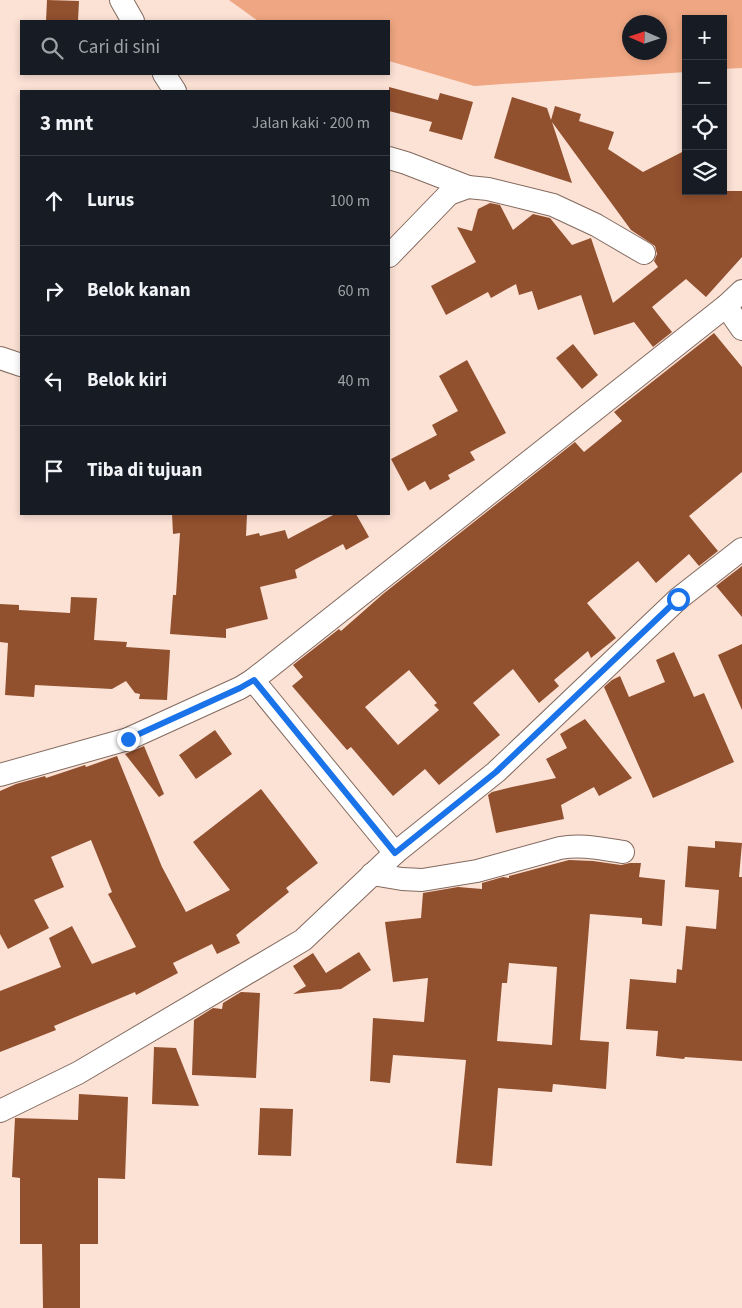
<!DOCTYPE html>
<html lang="id">
<head>
<meta charset="utf-8">
<style>
	body { margin:0; font-family:"Source Sans 3",sans-serif; background:#20242c; color:#f1f3f6 }
	.controls { position:absolute; right:15px; top:15px; display:grid; overflow:hidden; border-radius:0px; box-shadow:0 2px 8px #0003 }
	.controls button { width:45px; height:45px; display:grid; place-items:center; padding:0; border:0; border-bottom:1px solid #363941; background:#171b24; color:#f1f3f6; font:25px sans-serif }
	.compass { position:absolute; left:622px; top:15px; width:45px; height:45px; border-radius:50%; background:#171b24; box-shadow:0 2px 8px #0003; rotate:273deg }
	.stop { position:absolute; width:15px; height:15px; margin:-11px; border:4px solid #1a73e8; border-radius:50%; background:#fff }
	.stop.end { background:#1a73e8; border-color:#fff; box-shadow:0 1px 5px #0008 }
	.list { margin:0; padding:0; list-style:none }
	h2 { display:flex; justify-content:space-between; align-items:center; height:65px; margin:0; padding:0 20px; font-size:21px }
	h2 small { font-size:16px; font-weight:400; color:#9ea1a6 }
	.list li { display:grid; grid-template-columns:32px 1fr auto; gap:15px; align-items:center; box-sizing:border-box; height:90px; padding:0 20px; border-top:1px solid #363941 }
	.list b { display:block; font-size:19px; white-space:nowrap }
	.list em { font-size:16px; font-style:normal; color:#9ea1a6 }
	.icon { flex:none; width:28px; height:28px; fill:none; stroke:currentColor; stroke-width:2; stroke-linecap:round; stroke-linejoin:round }
	.map { position:relative; flex:none; width:742px; height:1308px; overflow:hidden }
	.search { position:absolute; background:#171b24; box-shadow:0 2px 8px #0003; left:20px; top:20px; width:370px; height:55px; display:flex; align-items:center; gap:12px; box-sizing:border-box; padding:0 18px; border-radius:0px; color:#9ea1a6; font-size:19px }
	.panel { position:absolute; background:#171b24; box-shadow:0 2px 8px #0003; left:20px; top:90px; width:370px; height:425px; border-radius:0px }
	.map>svg:first-child { display:block }
</style>
</head>
<body>
<div class="map">
<svg width="742" height="1308" viewBox="0 0 742 1308">
	<rect width="100%" height="100%" fill="#fce1d5"/>
	<path fill="#efa682" fill-rule="evenodd" d="M229,0H742V68L723,69V19H686V72L474,86L389,61V21H258ZM630,22H660V52H630Z"/>
	<g fill="#91502e" fill-rule="evenodd">
		<path d="M47,0L79,1L78,21H46Z"/>
		<path d="M389,87L438,100L440,93L473,102L462,140L429,131L432,122L389,111Z"/>
		<path d="M512,97L547,108L551,120L555,106L581,114L579,121L614,132L608,149L643,172L686,150V191H742V257L706,297L686,279L652,307L672,332L653,347L634,322L594,335L581,295L538,310L532,291L519,295L516,284L491,298L488,292L446,315L431,286L476,262L457,227L472,231L478,209L490,203L500,205L513,230L533,214L550,218L572,245L591,238L613,303L658,267L654,261L657,254L655,246L631,230L552,122L572,183L494,158Z"/>
		<path d="M714,333L742,367V472L689,516L718,551L699,566L689,554L656,583L638,561L587,603L616,638L591,658L588,651L554,680L559,686L539,703L513,669L473,703L500,735L439,785L425,769L393,796L351,747L347,750L292,686L303,677L293,665L339,629L341,631L383,594L575,442L584,452L622,421L614,412ZM409,670L437,703L434,705L439,710L398,745L365,707Z"/>
		<path d="M573,344L598,375L582,389L556,358Z"/>
		<path d="M467,360L506,433L470,452L475,460L448,475L450,479L430,490L425,481L408,491L391,459L437,435L432,425L458,411L439,376Z"/>
		<path d="M172,514H247L246,536L259,533L260,536L285,530L288,539L335,514H356L369,537L346,550L343,544L295,570L297,578L260,587L268,619L226,629V638L170,634L173,595H176L180,533L173,534Z"/>
		<path d="M742,566V617L716,586Z"/>
		<path d="M71,597L97,598L94,640L127,642L126,647L170,650L167,700L139,699L140,694L135,693L126,681L112,689L35,685L34,697L5,695L8,643L0,642V604L19,605V610L70,613Z"/>
		<path d="M742,644V710L718,655Z"/>
		<path d="M674,652L694,697L704,693L734,762L653,798L604,687L612,680L620,676L629,697L665,682L656,660Z"/>
		<path d="M585,719L632,778L599,796L594,787L561,805L564,819L496,833L488,795L492,792L512,787L556,778L546,759L567,748L560,734Z"/>
		<path d="M215,730L232,754L196,779L179,755Z"/>
		<path d="M144,746L164,794L159,797L125,754Z"/>
		<path d="M117,756L162,867L186,912L230,890L193,842L261,789L318,863L286,888L289,892L236,935L240,943L217,954L212,944L173,963L178,973L136,995L135,992L54,1026L56,1030L0,1052V991L61,967L49,938L72,926L92,964L136,947L108,894L112,892L91,840L51,857L64,887L34,900L49,928L8,949L0,934V791L16,784L45,776L46,778L85,765L86,767Z"/>
		<path d="M715,841L742,843L739,877H742V1061L685,1057L684,1059L656,1056L658,1031L626,1029L630,979L676,983L677,969L682,970L686,926L716,929L719,890L685,887L688,846L715,848Z"/>
		<path d="M569,860L593,861L621,865L630,863H641L639,877L665,880L662,926L642,924V918L590,914L580,1040L609,1042L606,1089L553,1084L552,1092L498,1088L492,1166L456,1163L466,1060L393,1055L390,1083L370,1081L373,1018L424,1022L428,978L393,982L385,922L421,918L423,893L458,887L482,889V883L503,877L509,878V876ZM509,963L557,967L552,1045L497,1041L502,983H507Z"/>
		<path d="M359,952L371,970L341,989L293,994L306,986L293,966L313,953L326,973Z"/>
		<path d="M241,992L260,993L256,1078L192,1075L194,1020L213,1008L222,1009L223,1003Z"/>
		<path d="M154,1047L176,1048L199,1106L152,1104Z"/>
		<path d="M79,1094L128,1097L125,1179L98,1178V1244H80V1308H43L42,1244H20V1178L12,1177L15,1118L78,1120Z"/>
		<path d="M260,1108L293,1109L291,1156L258,1155Z"/>
	</g>
	<g fill="none" stroke-linecap="round" stroke-linejoin="round">
		<defs>
			<g id="minor">
				<path d="M121,0L133,21"/>
				<path d="M164,74L175,91"/>
				<path d="M389,158L406,163L468,187"/>
				<path d="M389,256L449,194L468,187L488,189L553,205L596,225L644,253"/>
				<path d="M726,306L742,329"/>
				<path d="M0,358L21,365"/>
				<path d="M253,680L726,306L742,291"/>
				<path d="M0,775L128,739L240,688L253,680L395,853"/>
				<path d="M372,874L402,879L422,880L477,871L560,848C582,844 602,849 623,852"/>
				<path d="M0,1111L78,1073L303,940L395,853L496,772L678,599L742,549"/>
			</g>
		</defs>
		<use href="#minor" stroke="#826a5f" stroke-width="24"/>
		<use href="#minor" stroke="#fff" stroke-width="22"/>
	</g>
	<g fill="none" stroke-linecap="round" stroke-linejoin="round">
		<path stroke="#1a73e8" stroke-width="6" d="M128,739L240,688L254,680L395,853L496,772L678,599"/>
	</g>
</svg>
<div class="controls">
<button>+</button>
<button>−</button>
<button><svg class="icon" aria-label="locate" viewBox="0 0 24 24"><circle cx="12" cy="12" r="6"/><path d="M12 2v4M12 18v4M2 12h4M18 12h4"/></svg></button>
<button><svg class="icon" aria-label="layers" viewBox="0 0 24 24"><path d="M12 4l9 5-9 5-9-5zM3 14l9 5 9-5"/></svg></button>
</div>
<svg class="compass" viewBox="-18 -18 36 36"><path d="M0-13l5 13h-10z" fill="#e53935"/><path d="M0 13l5-13h-10z" fill="#9ea1a6"/></svg>
<div class="stop" style="left:678px;top:599px"></div>
<div class="stop end" style="left:128px;top:739px"></div>
<div class="search"><svg class="icon" aria-label="search" viewBox="0 0 24 24"><circle cx="10" cy="10" r="6"/><path d="M15 15l6 6"/></svg>Cari di sini</div>
<section class="panel">
<h2>3 mnt<small>Jalan kaki · 200 m</small></h2>
<ul class="list">
<li><svg class="icon" aria-label="ahead" viewBox="0 0 24 24"><path d="M12 20V5M6 11l6-6 6 6"/></svg><div><b>Lurus</b></div><em>100 m</em></li>
<li><svg class="icon" aria-label="right" viewBox="0 0 24 24"><path d="M7 20v-9h11M14 6l5 5-5 5"/></svg><div><b>Belok kanan</b></div><em>60 m</em></li>
<li><svg class="icon" aria-label="left" viewBox="0 0 24 24"><path d="M17 20v-9H6M10 6l-5 5 5 5"/></svg><div><b>Belok kiri</b></div><em>40 m</em></li>
<li><svg class="icon" aria-label="arrive" viewBox="0 0 24 24"><path d="M6 21V4h12l-3 4 3 4H6"/></svg><div><b>Tiba di tujuan</b></div></li>
</ul>
</section>
</div>
</body>
</html>
